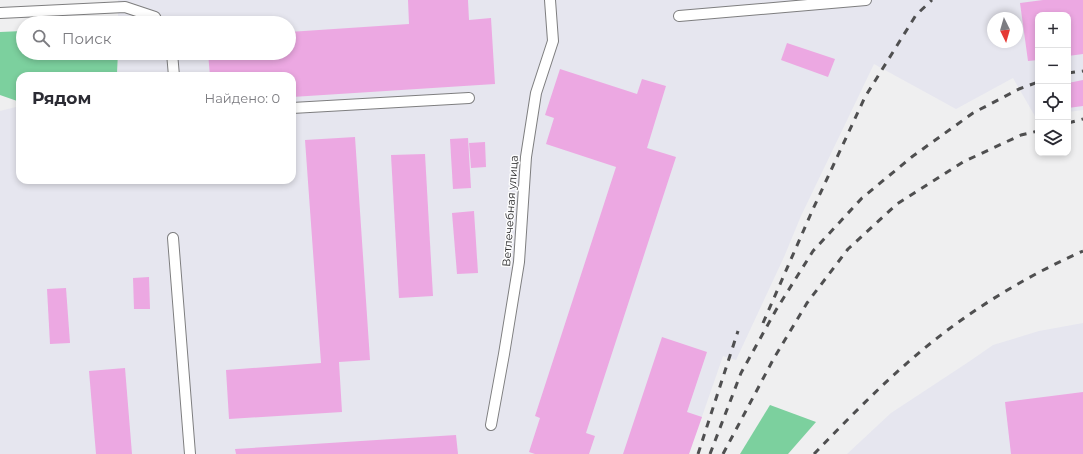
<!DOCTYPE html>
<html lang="ru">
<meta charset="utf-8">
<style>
body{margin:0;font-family:Montserrat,sans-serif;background:#f7f7f7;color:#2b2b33}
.controls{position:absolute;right:12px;top:12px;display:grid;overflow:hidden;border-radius:8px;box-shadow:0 2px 6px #0003}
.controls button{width:36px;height:36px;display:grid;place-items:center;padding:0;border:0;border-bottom:1px solid #e1e1e2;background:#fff;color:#2b2b33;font:20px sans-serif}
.compass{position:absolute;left:987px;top:12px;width:36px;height:36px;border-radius:50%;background:#fff;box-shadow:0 2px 6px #0003;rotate:175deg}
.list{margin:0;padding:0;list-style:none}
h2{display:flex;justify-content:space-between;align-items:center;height:52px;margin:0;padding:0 16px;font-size:17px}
h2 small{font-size:13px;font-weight:400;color:#7c7c81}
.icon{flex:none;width:22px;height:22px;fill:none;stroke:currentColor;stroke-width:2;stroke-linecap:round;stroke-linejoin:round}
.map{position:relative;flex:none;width:1083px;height:454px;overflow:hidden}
.search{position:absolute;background:#fff;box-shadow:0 2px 6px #0003;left:16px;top:16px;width:280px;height:44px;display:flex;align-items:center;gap:10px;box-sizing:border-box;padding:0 14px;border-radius:22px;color:#7c7c81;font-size:15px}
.panel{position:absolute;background:#fff;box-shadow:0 2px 6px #0003;left:16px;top:72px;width:280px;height:112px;border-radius:12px}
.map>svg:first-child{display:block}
</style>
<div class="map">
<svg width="1083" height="454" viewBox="0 0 1083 454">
<rect width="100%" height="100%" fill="#efeff0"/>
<g fill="#e6e6ef" fill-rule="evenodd">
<path d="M118 0H1083V110L1068 112V15H1038V118H1036L1013 78 956 109 874 64 801 216 784 257 736 360 723 356 689 454H0V111L20 106V180H292V76H114L117 73 118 53H289V23H118ZM993 18H1017V42H993Z"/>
<polygon points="1083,323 1083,454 847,454 891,413 970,361 993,345 1039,331"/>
</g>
<g fill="#7cd09e">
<polygon points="23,31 23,53 118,53 117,73 114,76 20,76 20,102 0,95 0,32"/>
<polygon points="770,405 816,422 788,454 740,454"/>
</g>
<g fill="#eca8e2">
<polygon points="408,0 468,0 469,20 491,18 495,84 292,97 292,76 210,76 208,53 289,53 289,32 409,24"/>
<polygon points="1043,0 1083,0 1083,54 1068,56 1068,15 1038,15 1038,60 1028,61 1020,3"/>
<polygon points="787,43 835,59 828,77 781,60"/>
<polygon points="560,69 637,94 642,79 666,86 647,148 676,157 586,433 595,436 589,454 535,454 529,452 540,418 535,416 616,167 546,144 554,118 545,115"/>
<polygon points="1083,80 1083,106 1068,108 1068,83"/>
<polygon points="355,137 370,360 339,362 342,412 229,419 226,370 321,363 305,140"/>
<polygon points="468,138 471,188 453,189 450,139"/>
<polygon points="485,142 486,167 471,168 469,143"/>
<polygon points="425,154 433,296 399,298 391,155"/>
<polygon points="474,211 478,273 457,274 452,213"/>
<polygon points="149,277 150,309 134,309 133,278"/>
<polygon points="66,288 70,343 50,344 47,289"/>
<polygon points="662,337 707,352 687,412 702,417 689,454 623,454"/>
<polygon points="125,368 132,454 96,454 89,371"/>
<polygon points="1083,392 1083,454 1011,454 1005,402"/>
<polygon points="456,435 458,454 236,454 235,449"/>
</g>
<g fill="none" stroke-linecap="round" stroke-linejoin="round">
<defs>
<g id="service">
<polyline points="0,13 125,7 155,17 158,23"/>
<polyline points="679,16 866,0"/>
<polyline points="172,53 174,76"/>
<polyline points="292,108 469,98"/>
<polyline points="173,238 190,454"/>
<polyline points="491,425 504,354 519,262 526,157 536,93 553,41 550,0"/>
</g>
</defs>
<use href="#service" stroke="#7e7e7f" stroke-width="12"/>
<use href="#service" stroke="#fff" stroke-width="10"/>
<g stroke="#4f4f50" stroke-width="3" stroke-dasharray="7 7" stroke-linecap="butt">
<polyline points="1068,73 1083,71"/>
<polyline points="1068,123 1083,119"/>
<polyline points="763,323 813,209 865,97 916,15 932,0"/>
<polyline points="698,454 738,331"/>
<polyline points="710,454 741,373 776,310 813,251 862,198 913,156 973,113 1019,89 1038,82"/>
<polyline points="723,454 774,358 807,303 848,249 897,204 963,162 1021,135 1038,131"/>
<path d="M814 454C846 421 879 387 914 357 964 314 1022 278 1083 251"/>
</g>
</g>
<g text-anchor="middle" stroke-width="3" stroke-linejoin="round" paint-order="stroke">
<g font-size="11" fill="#1e1e1f" stroke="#fcfcfd">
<text transform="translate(510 211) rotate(-86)" y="4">Ветлечебная улица</text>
</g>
</g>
</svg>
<div class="controls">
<button>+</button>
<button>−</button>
<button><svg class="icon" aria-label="locate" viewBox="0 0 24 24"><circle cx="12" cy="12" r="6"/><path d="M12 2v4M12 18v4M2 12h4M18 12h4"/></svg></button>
<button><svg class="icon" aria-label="layers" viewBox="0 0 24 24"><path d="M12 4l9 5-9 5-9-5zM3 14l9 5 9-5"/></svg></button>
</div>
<svg class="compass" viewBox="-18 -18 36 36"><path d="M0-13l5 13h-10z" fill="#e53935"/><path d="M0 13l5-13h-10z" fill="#7c7c81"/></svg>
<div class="search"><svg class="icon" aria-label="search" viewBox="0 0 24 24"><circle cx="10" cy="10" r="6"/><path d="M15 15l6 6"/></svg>Поиск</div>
<section class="panel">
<h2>Рядом<small>Найдено: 0</small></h2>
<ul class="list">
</ul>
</section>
</div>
